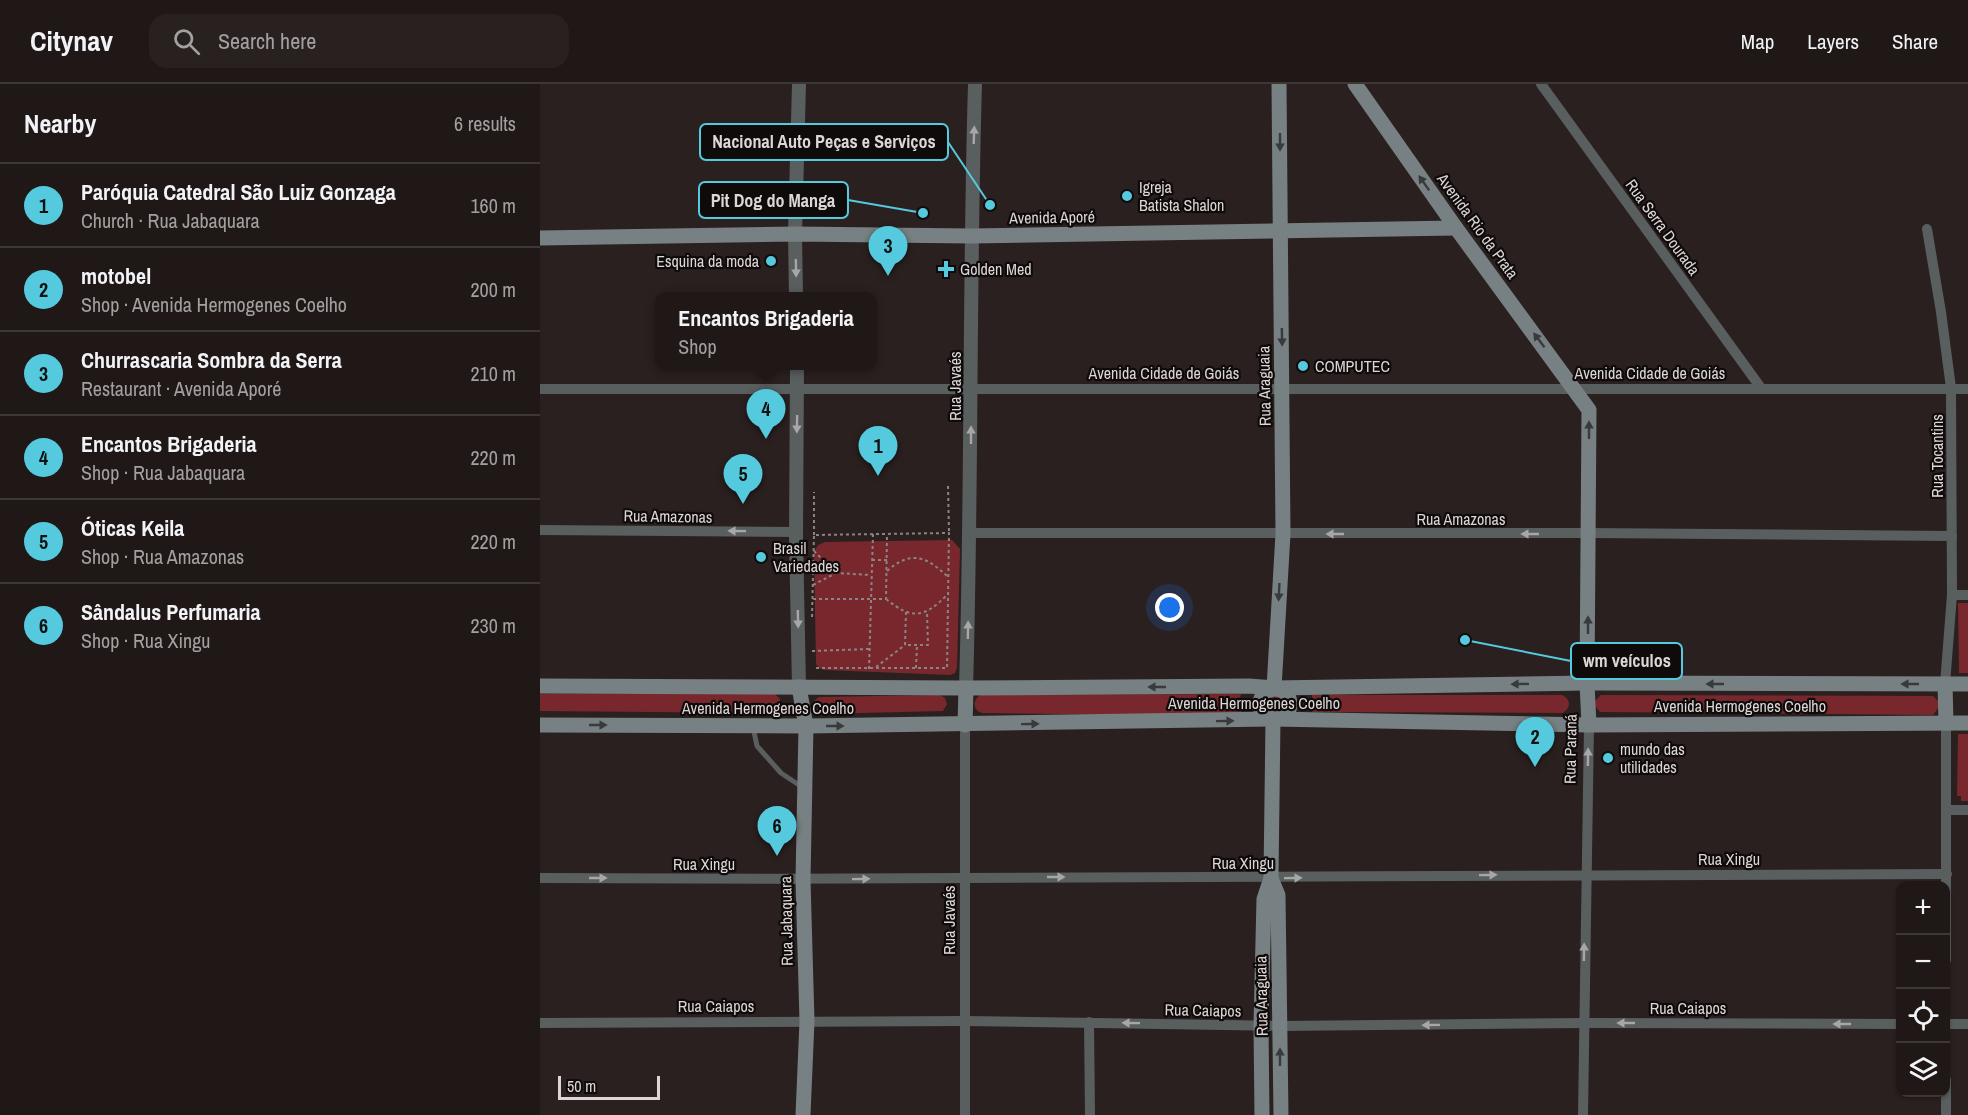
<!DOCTYPE html>
<meta charset="utf-8">
<style>
body{margin:0;font-family:"Archivo Narrow",sans-serif;background:#282120;color:#f1f3f6}
.controls{position:absolute;right:18px;bottom:18px;display:grid;overflow:hidden;border-radius:12px;box-shadow:0 2px 4px #0004}
.controls button{width:54px;height:54px;display:grid;place-items:center;padding:0;border:0;border-bottom:2px solid #3d3736;background:#201817;color:#f1f3f6;font:30px sans-serif}
.scale{position:absolute;left:18px;bottom:15px;width:102px;box-sizing:border-box;padding-left:6px;border:3px solid #ddd6d6;border-top:0;font-size:16px;line-height:21px;white-space:nowrap;color:#ddd6d6;-webkit-text-stroke:4px #0f0b0b;paint-order:stroke}
.you{position:absolute;left:630px;top:524px;width:21px;height:21px;margin:-15px;border:4px solid #fff;border-radius:50%;background:#1a73e8;box-shadow:0 0 0 9px #1a73e833}
.badge{display:grid;place-items:center;width:39px;height:39px;border-radius:50%;background:#55cadf;color:#111;font-size:20px;font-weight:700}
.pin{position:absolute;translate:-50% -50px;filter:drop-shadow(0 2px 3px #0008)}
.pin::after{content:'';position:absolute;top:32px;width:21px;height:18px;background:inherit;clip-path:polygon(0 0,100% 0,50% 100%)}
.popup{position:absolute;left:115px;top:208px;width:222px;height:78px;box-sizing:border-box;display:grid;place-content:center;border-radius:12px;background:#201817;filter:drop-shadow(0 2px 4px #0005);font-size:20px;white-space:nowrap;color:#a2a0a1}
.popup b{font-size:22px;color:#f1f3f6}
.popup::after{content:'';position:absolute;left:50%;top:100%;margin-left:-12px;border:12px solid transparent;border-top-color:#201817}
.list{margin:0;padding:0;list-style:none}
h2{display:flex;justify-content:space-between;align-items:center;height:78px;margin:0;padding:0 24px;font-size:26px}
h2 small{font-size:20px;font-weight:400;color:#a2a0a1}
.list li{display:grid;grid-template-columns:39px 1fr auto;gap:18px;align-items:center;box-sizing:border-box;height:84px;padding:0 24px;border-top:2px solid #3d3736}
.list b{display:block;font-size:22px;white-space:nowrap}
.list p{margin:0;font-size:20px;white-space:nowrap;color:#a2a0a1}
.list em{font-size:20px;font-style:normal;color:#a2a0a1}
.icon{flex:none;width:33px;height:33px;fill:none;stroke:currentColor;stroke-width:2;stroke-linecap:round;stroke-linejoin:round}
.map{position:relative;flex:none;width:1428px;height:1031px;overflow:hidden}
header{display:flex;align-items:center;gap:36px;box-sizing:border-box;height:84px;padding:0 30px;background:#201817;border-bottom:2px solid #3d3736}
header strong{font-size:28px}
nav{display:flex;gap:33px;margin-inline-start:auto;font-size:21px}
.search{width:420px;height:54px;background:#282120;display:flex;align-items:center;gap:15px;box-sizing:border-box;padding:0 21px;border-radius:18px;color:#a2a0a1;font-size:22px}
main{display:flex}
aside{flex:1;background:#201817}
.map>svg:first-child{display:block}
</style>
<header>
<strong>Citynav</strong>
<div class="search"><svg class="icon" aria-label="search" viewBox="0 0 24 24"><circle cx="10" cy="10" r="6"/><path d="M15 15l6 6"/></svg>Search here</div>
<nav><a>Map</a><a>Layers</a><a>Share</a></nav>
</header>
<main>
<aside>
<h2>Nearby<small>6 results</small></h2>
<ul class="list">
<li><span class="badge">1</span><div><b>Paróquia Catedral São Luiz Gonzaga</b><p>Church · Rua Jabaquara</p></div><em>160 m</em></li>
<li><span class="badge">2</span><div><b>motobel</b><p>Shop · Avenida Hermogenes Coelho</p></div><em>200 m</em></li>
<li><span class="badge">3</span><div><b>Churrascaria Sombra da Serra</b><p>Restaurant · Avenida Aporé</p></div><em>210 m</em></li>
<li><span class="badge">4</span><div><b>Encantos Brigaderia</b><p>Shop · Rua Jabaquara</p></div><em>220 m</em></li>
<li><span class="badge">5</span><div><b>Óticas Keila</b><p>Shop · Rua Amazonas</p></div><em>220 m</em></li>
<li><span class="badge">6</span><div><b>Sândalus Perfumaria</b><p>Shop · Rua Xingu</p></div><em>230 m</em></li>
</ul>
</aside>
<div class="map">
<svg width="1428" height="1031" viewBox="0 0 1428 1031">
<rect width="100%" height="100%" fill="#2a201f"/>
<g fill="#78282d">
<polygon points="412,456 420,465 417,583 415,589 410,591 285,586 279,584 276,580 274,468 278,461 285,458"/>
<polygon points="1418,519 1428,519 1428,589 1419,589"/>
<polygon points="745,607 751,617 747,630 723,630 719,620 724,609"/>
<polygon points="0,610 235,610 240,615 241,621 235,629 0,627"/>
<path d="M701 610 699 617 702 632 442 629C433 626 432 617 440 611Z"/>
<path d="M400 611 405 614 407 620 403 627 280 630C271 626 271 617 279 613Z"/>
<path d="M772 611H1022C1031 615 1031 624 1023 629L772 628Z"/>
<polygon points="1061,611 1393,612 1398,617 1399,623 1393,631 1060,628 1055,622 1055,617"/>
<polygon points="1418,650 1428,650 1428,717 1421,717 1421,712 1417,712"/>
</g>
<g fill="none" stroke-linecap="round" stroke-linejoin="round">
<g stroke="#8c8484" stroke-width="2" stroke-dasharray="3 3" stroke-linecap="butt">
<polyline points="408,402 409,449"/>
<polyline points="274,451 274,408"/>
<polyline points="274,467 296,489 331,491"/>
<polyline points="332,476 347,476"/>
<path d="M347 487C371 466 386 472 408 493"/>
<polyline points="273,501 296,489"/>
<polyline points="273,515 346,515 347,450"/>
<path d="M346 515C372 536 384 534 407 511"/>
<polyline points="366,528 365,561 388,561 387,528"/>
<polyline points="272,533 274,451 409,449 407,584 273,584"/>
<polyline points="272,567 329,565"/>
<polyline points="336,583 365,561"/>
<polyline points="376,584 377,561"/>
<polyline points="329,585 333,450"/>
</g>
<polyline stroke="#595e5f" stroke-width="5" points="213,643 217,662 241,689 262,703"/>
<g stroke="#595e5f" stroke-width="10">
<polyline points="1001,0 1221,304"/>
<polyline points="1387,145 1401,228 1411,304 1412,511 1405,600"/>
<polyline points="0,305 1428,305"/>
<polyline points="0,446 256,448"/>
<polyline points="430,449 1048,449 1412,452"/>
<polyline points="1412,511 1428,511"/>
<polyline points="1407,726 1428,726"/>
<path d="M0 794C469 797 938 790 1407 790"/>
<polyline points="1406,876 1406,639"/>
<polyline points="549,938 550,1031"/>
<polyline points="0,939 425,937 740,942 1044,939 1360,940"/>
<polyline points="1406,940 1428,940"/>
<polyline points="1406,996 1406,1031"/>
<polyline points="425,1031 425,641"/>
<polyline points="1043,1031 1049,641"/>
</g>
<g stroke="#595e5f" stroke-width="14">
<polyline points="256,212 255,150 259,0"/>
<polyline points="257,282 256,453 259,603"/>
<path d="M426 604C432 403 429 201 435 0"/>
</g>
<g stroke="#778082" stroke-width="15">
<polyline points="815,0 916,144 1049,326 1047,599 1049,641"/>
<polyline points="0,154 255,150 431,152 916,144"/>
<polyline points="1405,600 1406,639"/>
<polyline points="0,602 426,604 709,602 734,604 1047,599 1428,600"/>
<polyline points="259,603 266,642 263,796 267,937 263,1031"/>
<polyline points="734,604 743,450 739,0"/>
<circle cx="735" cy="620" r="15"/>
<polyline points="0,641 266,642 733,635 1049,641 1428,639"/>
<polyline points="425,641 426,604"/>
<polyline points="731,794 738,811 741,1031"/>
<polyline points="722,1031 721,942 724,815 731,794 733,635"/>
</g>
</g>
<defs><path id="oneway-solid" d="M-6-.8H1V-3.2L6.5 0L1 3.2V.8H-6Z" transform="scale(1.5)"/></defs>
<g fill="#a8a6a6">
<use href="#oneway-solid" transform="translate(434 51) rotate(-88)"/>
<use href="#oneway-solid" transform="translate(256 184) rotate(89)"/>
<use href="#oneway-solid" transform="translate(257 340) rotate(91)"/>
<use href="#oneway-solid" transform="translate(431 351) rotate(-90)"/>
<use href="#oneway-solid" transform="translate(197 447) rotate(-179)"/>
<use href="#oneway-solid" transform="translate(795 450) rotate(180)"/>
<use href="#oneway-solid" transform="translate(990 450) rotate(180)"/>
<use href="#oneway-solid" transform="translate(258 535) rotate(89)"/>
<use href="#oneway-solid" transform="translate(428 546) rotate(-89)"/>
<use href="#oneway-solid" transform="translate(1048 673) rotate(-89)"/>
<use href="#oneway-solid" transform="translate(948 791) rotate(-1)"/>
<use href="#oneway-solid" transform="translate(516 793)"/>
<use href="#oneway-solid" transform="translate(58 794)"/>
<use href="#oneway-solid" transform="translate(753 794) rotate(-1)"/>
<use href="#oneway-solid" transform="translate(321 795) rotate(-1)"/>
<use href="#oneway-solid" transform="translate(1044 868) rotate(-89)"/>
<use href="#oneway-solid" transform="translate(591 939) rotate(-179)"/>
<use href="#oneway-solid" transform="translate(1086 939) rotate(-180)"/>
<use href="#oneway-solid" transform="translate(1302 940) rotate(-180)"/>
<use href="#oneway-solid" transform="translate(891 941) rotate(179)"/>
</g>
<g fill="#393a3b">
<use href="#oneway-solid" transform="translate(740 58) rotate(90)"/>
<use href="#oneway-solid" transform="translate(884 99) rotate(-125)"/>
<use href="#oneway-solid" transform="translate(742 253) rotate(89)"/>
<use href="#oneway-solid" transform="translate(999 256) rotate(-127)"/>
<use href="#oneway-solid" transform="translate(1049 346) rotate(-90)"/>
<use href="#oneway-solid" transform="translate(739 508) rotate(93)"/>
<use href="#oneway-solid" transform="translate(1048 541) rotate(-90)"/>
<use href="#oneway-solid" transform="translate(980 600) rotate(179)"/>
<use href="#oneway-solid" transform="translate(1175 600) rotate(-180)"/>
<use href="#oneway-solid" transform="translate(1370 600) rotate(-180)"/>
<use href="#oneway-solid" transform="translate(617 603) rotate(180)"/>
<use href="#oneway-solid" transform="translate(685 637) rotate(-1)"/>
<use href="#oneway-solid" transform="translate(490 640) rotate(-1)"/>
<use href="#oneway-solid" transform="translate(58 641)"/>
<use href="#oneway-solid" transform="translate(295 642)"/>
<use href="#oneway-solid" transform="translate(740 973) rotate(-90)"/>
</g>
<g fill="#55cadf" stroke="#0f0b0b" stroke-width="2">
<circle cx="587" cy="112" r="6"/>
<circle cx="231" cy="177" r="6"/>
<path d="M403 176h6v6h6v6h-6v6h-6v-6h-6v-6h6z"/>
<circle cx="763" cy="282" r="6"/>
<circle cx="221" cy="473" r="6"/>
<circle cx="1068" cy="674" r="6"/>
</g>
<g text-anchor="middle" stroke-width="4.5" stroke-linejoin="round" paint-order="stroke">
<g font-size="16" fill="#ddd6d6" stroke="#0f0b0b" text-anchor="start">
<text x="599" y="109">Igreja<tspan x="599" dy="18">Batista Shalon</tspan></text>
<text x="219" y="183" text-anchor="end">Esquina da moda</text>
<text x="420" y="191">Golden Med</text>
<text x="775" y="288">COMPUTEC</text>
<text x="233" y="470">Brasil<tspan x="233" dy="18">Variedades</tspan></text>
<text x="1080" y="671">mundo das<tspan x="1080" dy="18">utilidades</tspan></text>
</g>
<g font-size="16" fill="#ddd6d6" stroke="#0f0b0b">
<text transform="translate(512 133) rotate(-1)" y="6">Avenida Aporé</text>
<text transform="translate(938 142) rotate(54)" y="6">Avenida Rio da Prata</text>
<text transform="translate(1123 143) rotate(54)" y="6">Rua Serra Dourada</text>
<text x="624" y="295">Avenida Cidade de Goiás</text>
<text x="1110" y="295">Avenida Cidade de Goiás</text>
<text transform="translate(415 302) rotate(-90)" y="6">Rua Javaés</text>
<text transform="translate(724 302) rotate(-91)" y="6">Rua Araguaia</text>
<text transform="translate(1397 372) rotate(-90)" y="6">Rua Tocantins</text>
<text transform="translate(128 432) rotate(1)" y="6">Rua Amazonas</text>
<text x="921" y="441">Rua Amazonas</text>
<text x="714" y="625">Avenida Hermogenes Coelho</text>
<text x="1200" y="628">Avenida Hermogenes Coelho</text>
<text x="228" y="630">Avenida Hermogenes Coelho</text>
<text transform="translate(1030 665) rotate(-89)" y="6">Rua Paraná</text>
<text x="1189" y="781">Rua Xingu</text>
<text x="703" y="785">Rua Xingu</text>
<text x="164" y="786">Rua Xingu</text>
<text transform="translate(409 836) rotate(-90)" y="6">Rua Javaés</text>
<text transform="translate(246 837) rotate(-91)" y="6">Rua Jabaquara</text>
<text transform="translate(721 912) rotate(-91)" y="6">Rua Araguaia</text>
<text x="176" y="928">Rua Caiapos</text>
<text x="1148" y="930">Rua Caiapos</text>
<text transform="translate(663 926) rotate(1)" y="6">Rua Caiapos</text>
</g>
</g>
<path fill="none" stroke="#55cadf" stroke-width="2" d="M450 121L408 58M383 129L308 116M925 556L1031 577"/>
<g fill="#55cadf" stroke="#0f0b0b" stroke-width="2">
<circle cx="450" cy="121" r="6"/>
<circle cx="383" cy="129" r="6"/>
<circle cx="925" cy="556" r="6"/>
</g>
<g fill="#0f0b0b" stroke="#55cadf" stroke-width="2">
<rect x="160" y="40" width="248" height="36" rx="6"/>
<rect x="159" y="98" width="149" height="36" rx="6"/>
<rect x="1031" y="559" width="111" height="36" rx="6"/>
</g>
<g font-size="18" text-anchor="middle" font-weight="bold" fill="#ddd6d6">
<text x="284" y="64">Nacional Auto Peças e Serviços</text>
<text x="233" y="123">Pit Dog do Manga</text>
<text x="1087" y="583">wm veículos</text>
</g>
</svg>
<div class="controls">
<button>+</button>
<button>−</button>
<button><svg class="icon" aria-label="locate" viewBox="0 0 24 24"><circle cx="12" cy="12" r="6"/><path d="M12 2v4M12 18v4M2 12h4M18 12h4"/></svg></button>
<button><svg class="icon" aria-label="layers" viewBox="0 0 24 24"><path d="M12 4l9 5-9 5-9-5zM3 14l9 5 9-5"/></svg></button>
</div>
<div class="scale">50 m</div>
<div class="you"></div>
<div class="pin badge" style="left:338px;top:392px">1</div>
<div class="pin badge" style="left:995px;top:683px">2</div>
<div class="pin badge" style="left:348px;top:192px">3</div>
<div class="pin badge" style="left:226px;top:355px">4</div>
<div class="popup"><b>Encantos Brigaderia</b>Shop</div>
<div class="pin badge" style="left:203px;top:420px">5</div>
<div class="pin badge" style="left:237px;top:772px">6</div>
</div>
</main>
